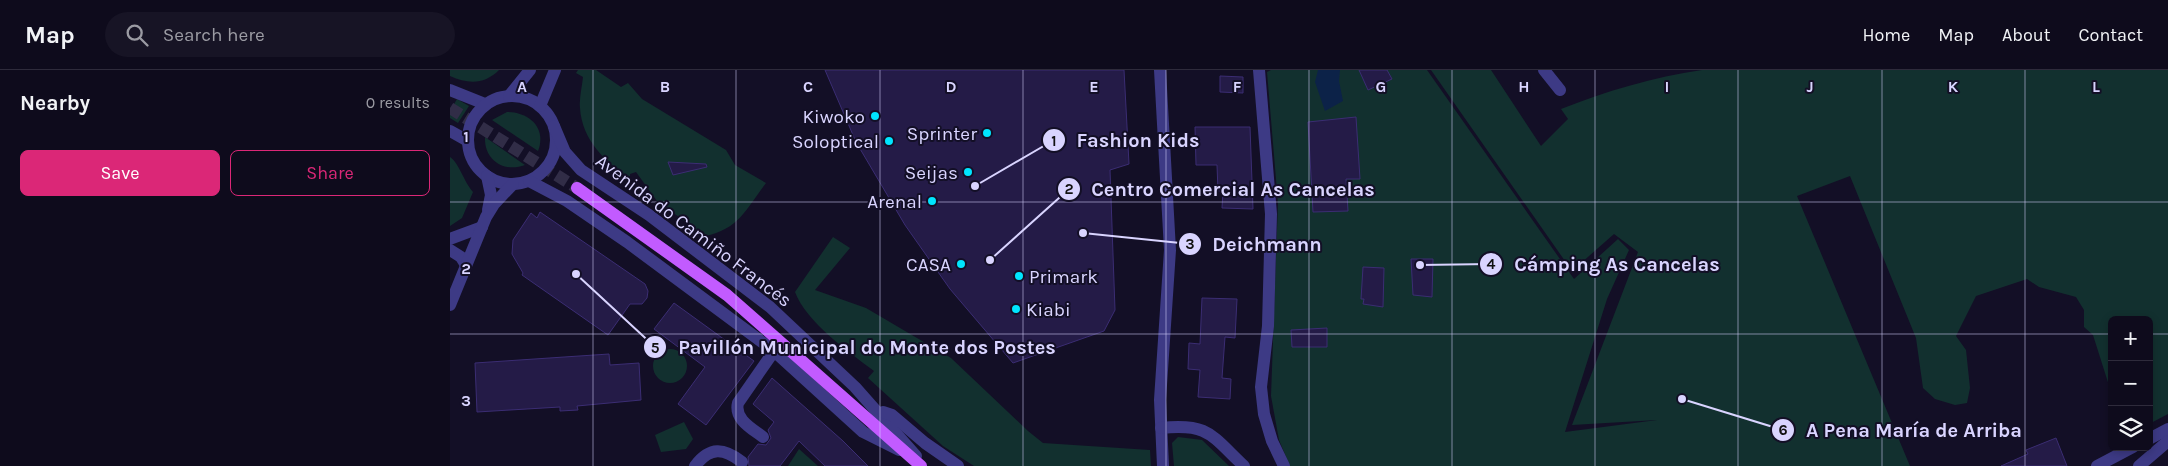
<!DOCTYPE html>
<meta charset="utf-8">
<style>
body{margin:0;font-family:Karla,sans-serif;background:#171425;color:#f1f3f6}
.controls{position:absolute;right:15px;bottom:15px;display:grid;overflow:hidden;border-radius:8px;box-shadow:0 2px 8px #0003}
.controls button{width:45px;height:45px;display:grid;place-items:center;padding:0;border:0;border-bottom:1px solid #2e2b3b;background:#0e0b1c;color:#f1f3f6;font:25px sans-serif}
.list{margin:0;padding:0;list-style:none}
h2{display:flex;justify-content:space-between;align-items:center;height:65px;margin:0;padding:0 20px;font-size:21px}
h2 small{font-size:16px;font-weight:400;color:#9b9ba3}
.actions{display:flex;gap:10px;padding:15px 20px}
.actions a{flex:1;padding:11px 0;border:1px solid #db2777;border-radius:8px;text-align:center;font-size:18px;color:#db2777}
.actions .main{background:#db2777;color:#fff}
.icon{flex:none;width:28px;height:28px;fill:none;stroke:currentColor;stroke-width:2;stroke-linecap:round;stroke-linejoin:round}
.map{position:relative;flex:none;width:1718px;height:396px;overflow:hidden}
header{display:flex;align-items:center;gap:30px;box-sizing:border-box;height:70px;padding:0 25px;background:#0e0b1c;border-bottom:1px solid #2e2b3b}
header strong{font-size:24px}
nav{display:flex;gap:28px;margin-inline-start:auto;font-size:18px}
.search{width:350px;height:45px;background:#171425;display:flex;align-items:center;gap:12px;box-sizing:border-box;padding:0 18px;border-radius:28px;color:#9b9ba3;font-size:19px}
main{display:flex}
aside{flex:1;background:#0e0b1c}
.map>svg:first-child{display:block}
</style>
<header>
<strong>Map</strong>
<div class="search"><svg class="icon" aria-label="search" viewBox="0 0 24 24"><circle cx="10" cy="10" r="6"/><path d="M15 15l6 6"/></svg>Search here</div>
<nav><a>Home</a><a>Map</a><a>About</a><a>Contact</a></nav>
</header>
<main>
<aside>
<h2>Nearby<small>0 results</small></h2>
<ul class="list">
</ul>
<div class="actions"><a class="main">Save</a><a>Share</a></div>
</aside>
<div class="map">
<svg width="1718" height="396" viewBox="0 0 1718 396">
<rect width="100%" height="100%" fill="#130f26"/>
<g fill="#12302f">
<path d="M0 0H49C34 15 18 14 0 6Z"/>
<path d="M128 0H146L171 17 178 13 192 29 276 80 285 95 316 113C296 139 289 159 255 166L207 131 186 102 180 104V108C155 92 132 70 130 38 129 29 132 17 133 7L126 3Z"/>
<path d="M821 0H977L1124 209 1168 169 1179 180 1157 229 1115 362 1207 350 1122 355 1188 182 1164 164 1122 201 981 0H1041L1091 76 1118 49 1111 39C1157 21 1203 7 1252 0H1718V344L1699 354V250H1662V325L1643 265 1634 257V240L1626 227 1589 217 1577 209 1526 226 1506 266 1516 280 1520 318 1517 333 1505 335 1485 329 1473 318 1466 268 1400 106 1347 126 1460 396H840L829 370 821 326 828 133 817 2Z"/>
<polygon points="7,29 19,36 8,53 0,48 0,41"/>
<path d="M57 42C79 42 97 58 88 81L42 50Z"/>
<path d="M35 67 72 93 75 95C54 103 34 90 35 67Z"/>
<path d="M0 87C9 93 14 112 23 122L12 148 0 156Z"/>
<path d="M383 167 400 178 365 220 416 238 501 288 578 361 593 373 700 380 701 396H524L493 376 418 308 424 301C399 282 356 252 345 222Z"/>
<circle cx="220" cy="296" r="17"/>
<polygon points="234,352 243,369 236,379 211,382 205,365"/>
<polygon points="728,367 752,370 779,396 724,396 722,373"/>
<polygon points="349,379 368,396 338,396"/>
</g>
<polygon fill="#0c2248" points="868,0 890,0 889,11 893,31 875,41 865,12"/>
<g fill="#241b47" stroke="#3b2d73">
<polygon points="375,0 674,0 679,94 660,100 665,240 654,261 563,293 500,219 455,155 406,72"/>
<polygon points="909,0 937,0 942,9 918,20"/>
<polygon points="770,6 793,7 793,23 770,22"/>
<polygon points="906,47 910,109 896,109 898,141 863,142 858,52"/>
<polygon points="745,57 800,57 803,139 772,138 773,121 768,121 767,95 746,95"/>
<polygon points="218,92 256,94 257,97 223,105"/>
<polygon points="90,142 195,214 198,221 197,228 192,234 180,234 158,265 72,205 73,203 62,184 63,170 81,143 87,148"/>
<polygon points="961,189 983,189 982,227 963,225"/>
<polygon points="913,197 934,198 933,237 913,234 914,229 911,229"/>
<polygon points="752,228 787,229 785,268 775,267 772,308 781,309 780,329 748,327 750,300 738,299 739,273 750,274"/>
<polygon points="224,233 304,291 256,355 228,334 255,297 204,259"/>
<polygon points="877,258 877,277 842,277 841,260"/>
<polygon points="159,284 160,295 189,293 191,330 127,336 128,340 110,341 110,337 27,342 25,293"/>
<polygon points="322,308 393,371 418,396 375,396 349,371 330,396 299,396 298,387 308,374 316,375 321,368 318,360 324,352 303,334"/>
<polygon points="1606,368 1617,396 1551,396 1578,384 1576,380"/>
</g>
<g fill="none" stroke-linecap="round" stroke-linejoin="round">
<polyline stroke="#312d47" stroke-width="12" stroke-dasharray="12 6" stroke-linecap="butt" points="0,38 127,118"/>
<g stroke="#3d3a85" stroke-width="12">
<polyline points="710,0 720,180 710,330 713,396"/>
<polyline points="809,0 821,144 818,256 811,317 814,344 822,371 834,396"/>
<polyline points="1094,0 1110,20"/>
<polyline points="0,20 35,34"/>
<circle cx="62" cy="70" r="44"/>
<polyline points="59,26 80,0"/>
<polyline points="90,36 105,0"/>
<polyline points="104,56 115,82 131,100 199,145 320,237 405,317 466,386"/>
<polyline points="0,61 18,71"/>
<polyline points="37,106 41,125 38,140"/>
<polyline points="79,111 117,131 177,172 324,281 413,362 449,380"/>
<polyline points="0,169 32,157"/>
<polyline points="0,180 11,187 16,195"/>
<polyline points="0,235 36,147 44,134 63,114"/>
<polyline points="433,342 442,345 475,373 508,396"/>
<path d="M711 358C759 353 761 365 794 396"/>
<path d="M313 367C301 358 284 349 288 333L324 281"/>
<polyline points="1699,369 1718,359"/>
<path d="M245 396C260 376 274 378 292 392"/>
<polyline points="1647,396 1683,377"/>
<polyline points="1689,396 1718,371"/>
</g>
<polyline stroke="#c25bff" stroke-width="12" points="127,118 277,225 471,396"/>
</g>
<path fill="none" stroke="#d9d4ff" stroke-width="1" stroke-opacity="0.55" d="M143 0V396M286 0V396M430 0V396M573 0V396M716 0V396M859 0V396M1002 0V396M1145 0V396M1288 0V396M1432 0V396M1575 0V396M0 132H1718M0 264H1662M1699 264H1718"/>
<g fill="#00e5ff" stroke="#130f26" stroke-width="2">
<circle cx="425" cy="46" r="5"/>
<circle cx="537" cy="63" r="5"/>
<circle cx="439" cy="71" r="5"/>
<circle cx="518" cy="102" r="5"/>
<circle cx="482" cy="131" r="5"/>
<circle cx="511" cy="194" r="5"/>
<circle cx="569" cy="206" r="5"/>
<circle cx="566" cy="239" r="5"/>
</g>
<g text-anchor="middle" stroke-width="4" stroke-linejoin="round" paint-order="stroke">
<g font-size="19" fill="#d9d4ff" stroke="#130f26" text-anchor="end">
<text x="415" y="53">Kiwoko</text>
<text x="527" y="70">Sprinter</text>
<text x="429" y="78">Soloptical</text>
<text x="508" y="109">Seijas</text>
<text x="472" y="138">Arenal</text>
<text x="501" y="201">CASA</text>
<text x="579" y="213" text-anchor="start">Primark</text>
<text x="576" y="246" text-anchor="start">Kiabi</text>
</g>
<g font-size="19" fill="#d9d4ff" stroke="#130f26">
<text transform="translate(244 160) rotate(37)" y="7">Avenida do Camiño Francés</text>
</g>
</g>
<g font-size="16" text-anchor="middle" font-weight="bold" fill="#d9d4ff" stroke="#130f26" stroke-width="4" stroke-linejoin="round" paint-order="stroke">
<text x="72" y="22">A</text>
<text x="215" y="22">B</text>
<text x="358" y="22">C</text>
<text x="501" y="22">D</text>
<text x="644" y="22">E</text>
<text x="787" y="22">F</text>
<text x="931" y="22">G</text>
<text x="1074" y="22">H</text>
<text x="1217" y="22">I</text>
<text x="1360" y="22">J</text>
<text x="1503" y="22">K</text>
<text x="1646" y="22">L</text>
<text x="16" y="72">1</text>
<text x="16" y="204">2</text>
<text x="16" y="336">3</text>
</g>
<path fill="none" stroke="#d9d4ff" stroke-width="2" d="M525 116L604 70M540 190L619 119M633 163L740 174M970 195L1041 194M126 204L205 277M1232 329L1333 360"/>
<g fill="#d9d4ff" stroke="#130f26" stroke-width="2">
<circle cx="525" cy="116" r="5"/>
<circle cx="540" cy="190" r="5"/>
<circle cx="633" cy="163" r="5"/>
<circle cx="970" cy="195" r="5"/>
<circle cx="126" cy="204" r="5"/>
<circle cx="1232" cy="329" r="5"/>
<circle cx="604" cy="70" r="12"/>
<circle cx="619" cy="119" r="12"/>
<circle cx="740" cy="174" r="12"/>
<circle cx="1041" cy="194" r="12"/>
<circle cx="205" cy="277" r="12"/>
<circle cx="1333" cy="360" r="12"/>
</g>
<g font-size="15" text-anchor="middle" font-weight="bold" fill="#111">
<text x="604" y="76">1</text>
<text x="619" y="124">2</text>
<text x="740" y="179">3</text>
<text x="1041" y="199">4</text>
<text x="205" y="283">5</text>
<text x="1333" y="365">6</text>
</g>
<g font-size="20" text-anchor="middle" font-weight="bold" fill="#d9d4ff" stroke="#130f26" stroke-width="4" stroke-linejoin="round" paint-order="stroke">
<text x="688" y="77">Fashion Kids</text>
<text x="783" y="126">Centro Comercial As Cancelas</text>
<text x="817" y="181">Deichmann</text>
<text x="1167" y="201">Cámping As Cancelas</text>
<text x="417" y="284">Pavillón Municipal do Monte dos Postes</text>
<text x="1464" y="367">A Pena María de Arriba</text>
</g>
</svg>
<div class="controls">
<button>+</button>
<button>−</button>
<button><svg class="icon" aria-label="layers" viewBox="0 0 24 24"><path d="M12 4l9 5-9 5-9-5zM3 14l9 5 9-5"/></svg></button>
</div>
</div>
</main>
